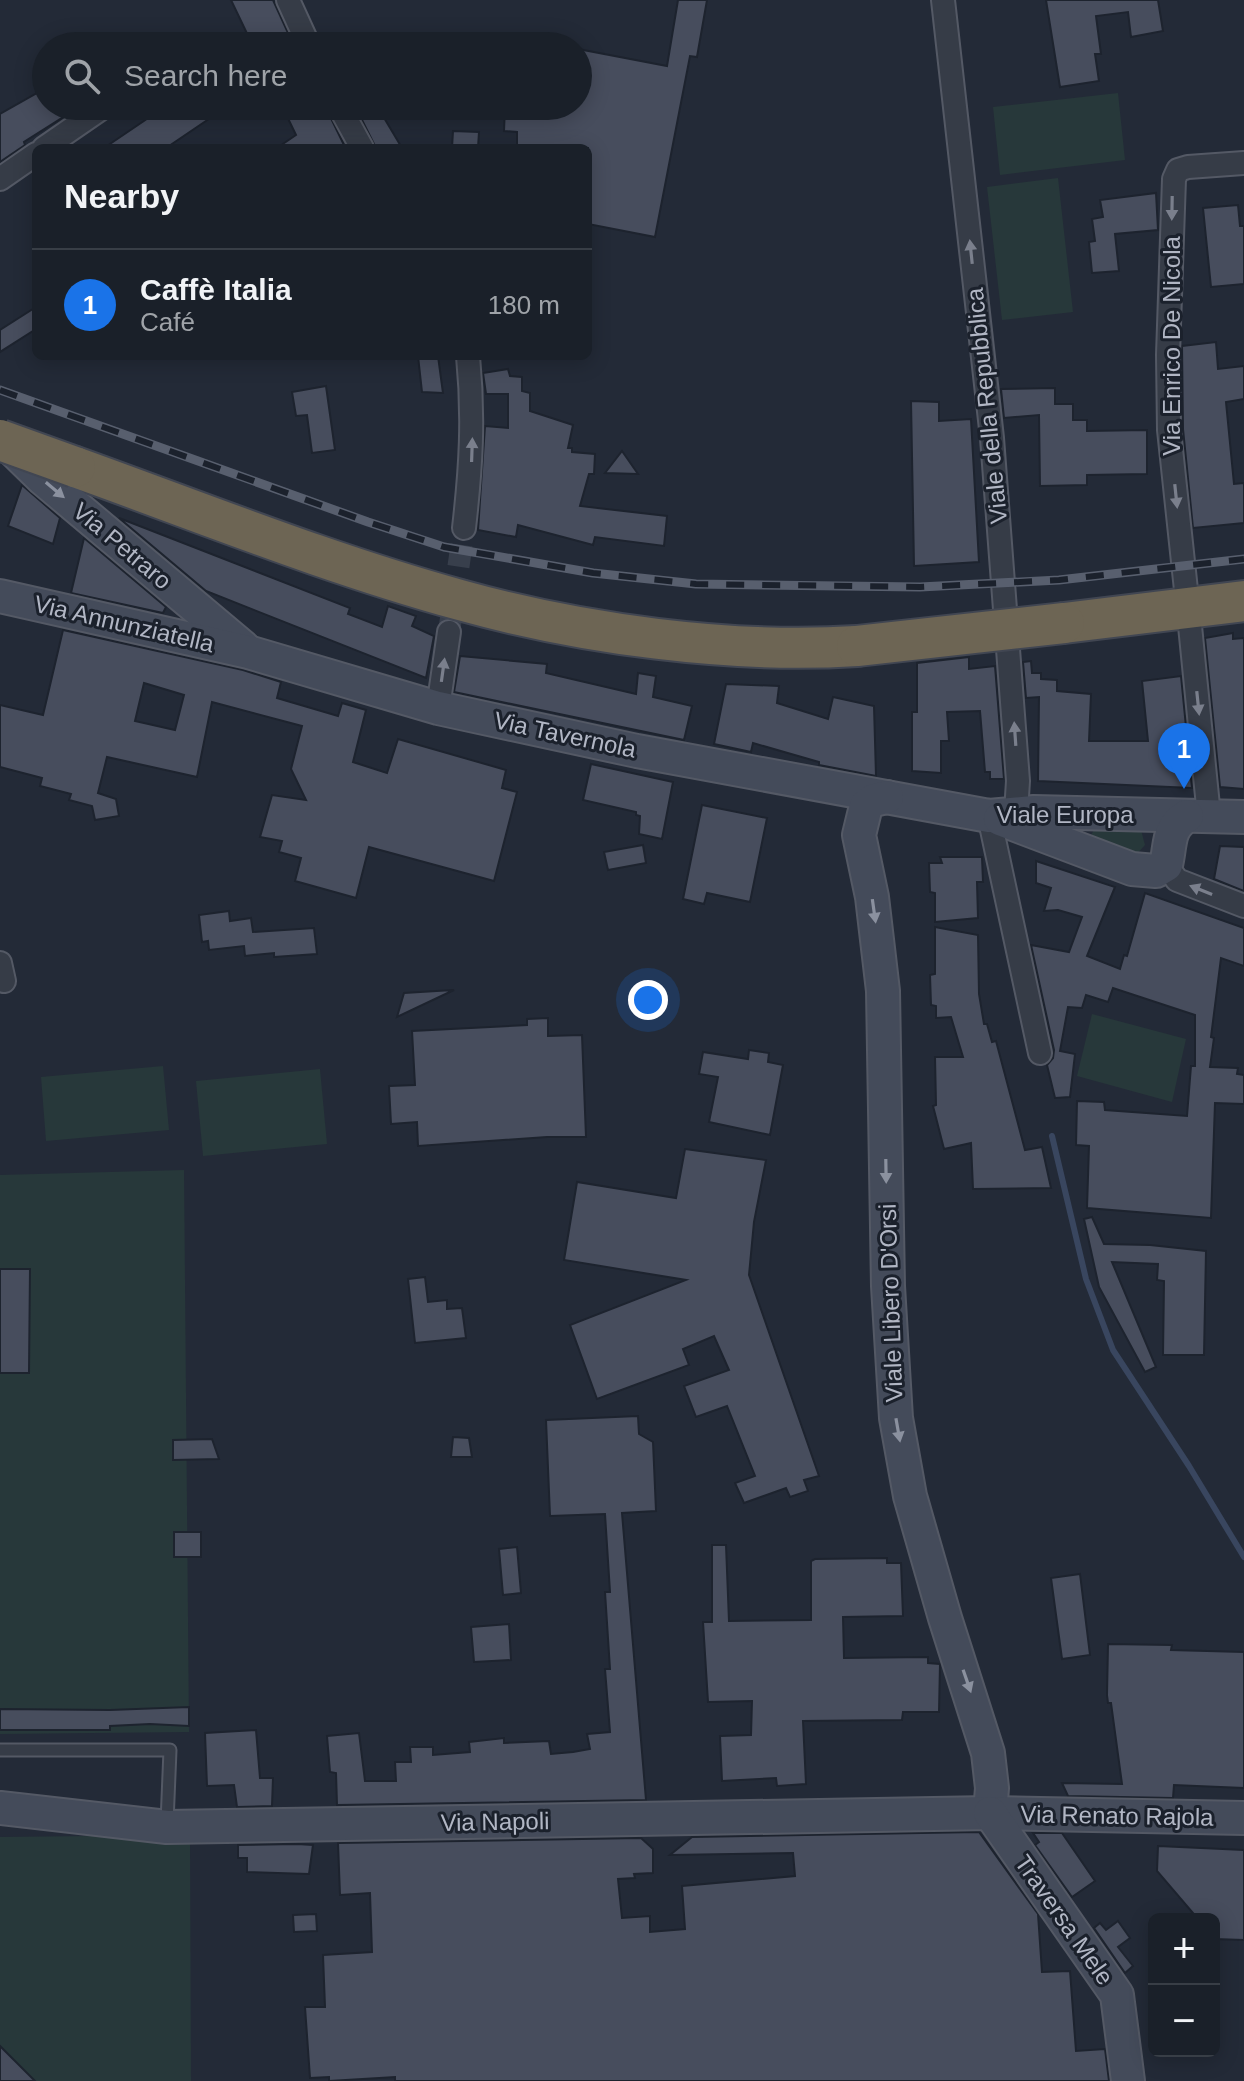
<!DOCTYPE html>
<meta charset="utf-8">
<style>
body{margin:0;font-family:Arial,sans-serif;background:#272d35;color:#f1f3f6}
.controls{position:absolute;right:24px;bottom:24px;display:grid;overflow:hidden;border-radius:12px;box-shadow:0 4px 20px #0003}
.controls button{width:72px;height:72px;display:grid;place-items:center;padding:0;border:0;border-bottom:2px solid #383e46;background:#1a2029;color:#f1f3f6;font:40px sans-serif}
.you{position:absolute;left:648px;top:1000px;width:28px;height:28px;margin:-20px;border:6px solid #fff;border-radius:50%;background:#1a73e8;box-shadow:0 0 0 12px #1a73e833}
.badge{display:grid;place-items:center;width:52px;height:52px;border-radius:50%;background:#1a73e8;color:#fff;font-size:26px;font-weight:700}
.pin{position:absolute;translate:-50% -66px;filter:drop-shadow(0 2px 4px #0008)}
.pin::after{content:'';position:absolute;top:42px;width:28px;height:24px;background:inherit;clip-path:polygon(0 0,100% 0,50% 100%)}
.list{margin:0;padding:0;list-style:none}
h2{display:flex;justify-content:space-between;align-items:center;height:104px;margin:0;padding:0 32px;font-size:34px}
h2 small{font-size:26px;font-weight:400;color:#9fa3a8}
.list li{display:grid;grid-template-columns:52px 1fr auto;gap:24px;align-items:center;box-sizing:border-box;height:112px;padding:0 32px;border-top:2px solid #383e46}
.list b{display:block;font-size:30px;white-space:nowrap}
.list p{margin:0;font-size:26px;white-space:nowrap;color:#9fa3a8}
.list em{font-size:26px;font-style:normal;color:#9fa3a8}
.icon{flex:none;width:44px;height:44px;fill:none;stroke:currentColor;stroke-width:2;stroke-linecap:round;stroke-linejoin:round}
.map{position:relative;flex:none;width:1244px;height:2081px;overflow:hidden}
.search{position:absolute;background:#1a2029;box-shadow:0 4px 20px #0003;left:32px;top:32px;width:560px;height:88px;display:flex;align-items:center;gap:20px;box-sizing:border-box;padding:0 28px;border-radius:44px;color:#9fa3a8;font-size:30px}
.panel{position:absolute;background:#1a2029;box-shadow:0 4px 20px #0003;left:32px;top:144px;width:560px;height:216px;border-radius:12px}
.map>svg:first-child{display:block}
</style>
<div class="map">
<svg width="1244" height="2081" viewBox="0 0 1244 2081">
<rect width="100%" height="100%" fill="#232a37"/>
<g fill="#27383a">
<polygon points="1118,93 1125,160 1000,175 993,107"/>
<polygon points="1058,178 1073,312 1002,320 987,187"/>
<polygon points="1095,827 1141,830 1145,845 1134,857 1090,838"/>
<polygon points="1092,1014 1186,1039 1172,1102 1077,1076"/>
<polygon points="163,1066 169,1130 46,1141 41,1077"/>
<polygon points="320,1069 327,1144 203,1156 196,1081"/>
<polygon points="184,1170 189,1732 0,1734 0,1175"/>
<polygon points="190,1835 191,2081 0,2081 0,1837"/>
</g>
<g fill="none" stroke-linecap="round" stroke-linejoin="round">
<polyline stroke="#39465f" stroke-width="6" points="1052,1136 1086,1279 1113,1350 1189,1466 1244,1557"/>
</g>
<g fill="#474d5d" stroke="#1d232e" stroke-width="2" fill-rule="evenodd">
<polygon points="231,0 273,0 294,46 253,46"/>
<polygon points="678,0 707,0 697,57 690,56 655,237 588,224 588,148 517,148 517,132 504,131 505,106 578,106 578,49 667,66"/>
<polygon points="1046,0 1158,0 1163,31 1131,37 1128,12 1096,16 1101,54 1095,54 1099,81 1060,87"/>
<polygon points="46,88 46,106 65,106 68,114 24,142 25,145 0,162 0,114"/>
<polygon points="166,106 228,106 166,148 104,148"/>
<polygon points="282,106 325,106 345,147 277,148 296,135"/>
<polygon points="355,106 377,106 402,148 376,148"/>
<polygon points="453,131 479,132 478,148 452,148"/>
<polygon points="1156,193 1158,230 1115,234 1119,271 1092,273 1089,242 1095,241 1092,219 1103,217 1100,200"/>
<polygon points="1238,205 1240,226 1244,226 1244,284 1211,287 1203,208"/>
<polygon points="36,307 36,329 0,352 0,330"/>
<polygon points="1216,342 1218,369 1244,366 1244,399 1226,402 1234,484 1244,483 1244,523 1193,528 1183,429 1182,346"/>
<polygon points="418,356 438,356 443,393 422,392"/>
<polygon points="508,369 510,376 522,377 522,391 530,393 530,411 573,425 568,448 572,448 572,452 595,454 594,474 589,474 580,506 667,516 664,546 595,537 593,545 518,525 516,537 478,530 485,426 508,428 508,394 486,394 483,373"/>
<polygon points="326,386 335,450 312,453 307,415 296,416 292,392"/>
<polygon points="1055,388 1055,404 1073,404 1073,420 1087,420 1087,431 1147,430 1147,474 1087,475 1087,485 1040,486 1039,415 1004,418 1001,389"/>
<polygon points="911,401 939,402 939,421 971,419 979,562 914,566"/>
<polygon points="622,451 638,474 605,473"/>
<polygon points="22,485 60,518 53,544 8,526"/>
<polygon points="119,518 350,608 348,614 382,627 388,606 416,616 412,626 434,636 426,678 206,591"/>
<polygon points="84,538 166,607 163,613 71,593"/>
<path d="M63 630 243 670 281 682 277 698 338 716 342 703 366 710 353 762 387 773 398 739 506 770 502 788 517 792 494 881 369 847 356 898 295 881 301 858 279 852 282 841 260 837 272 795 306 800 291 769 302 726 212 702 197 777 107 757 98 793 116 799 119 816 95 820 92 806 69 800 71 794 40 786 42 778 0 767V705L43 715ZM144 683 184 695 175 730 135 721Z"/>
<polygon points="1233,633 1233,639 1244,638 1244,789 1220,787 1205,638"/>
<polygon points="460,656 547,664 546,673 636,694 638,673 656,676 653,697 692,706 684,740 454,692"/>
<polygon points="969,657 969,669 995,666 1004,779 990,779 990,772 985,772 980,711 947,712 949,741 941,741 941,773 912,771 912,712 917,712 917,663"/>
<polygon points="1031,661 1032,673 1041,673 1041,679 1057,680 1057,691 1091,694 1089,741 1148,741 1142,681 1181,676 1192,788 1038,781 1039,697 1026,698 1023,662"/>
<polygon points="726,684 779,686 777,703 828,719 833,697 874,706 876,776 819,765 819,762 753,743 751,752 714,744"/>
<polygon points="591,764 673,782 662,839 639,834 640,816 636,815 636,812 583,800"/>
<polygon points="702,805 767,818 750,902 707,893 704,904 683,899"/>
<polygon points="643,845 646,863 608,870 604,852"/>
<polygon points="1220,846 1244,847 1244,891 1214,879"/>
<polygon points="940,857 982,857 983,882 977,882 978,918 935,922 935,893 930,892 929,863 942,863"/>
<polygon points="1036,861 1115,887 1087,956 1120,969 1124,955 1127,956 1145,893 1244,928 1244,966 1221,958 1211,1037 1214,1038 1210,1067 1238,1068 1237,1074 1244,1075 1244,1104 1215,1103 1211,1218 1087,1208 1089,1146 1076,1145 1077,1101 1104,1102 1105,1110 1187,1116 1191,1066 1195,1066 1195,1015 1113,988 1108,1002 1086,995 1082,1008 1068,1007 1060,1051 1075,1054 1070,1097 1055,1098 1047,1065 1053,1058 1054,1050 1031,945 1069,952 1082,917 1058,910 1044,911 1051,888 1036,883"/>
<polygon points="229,911 230,921 251,918 253,932 314,928 317,954 274,957 274,953 245,956 244,946 209,950 208,941 202,942 199,915"/>
<polygon points="935,927 978,935 979,994 984,1024 987,1024 992,1042 996,1041 1025,1150 1042,1147 1051,1188 973,1189 971,1143 944,1149 933,1106 936,1105 935,1057 963,1057 951,1017 936,1018 936,1006 931,1005 930,975 935,974"/>
<polygon points="453,990 454,990 397,1017 404,993"/>
<polygon points="548,1018 548,1036 582,1035 586,1137 547,1137 418,1146 417,1122 391,1124 389,1086 415,1085 412,1031 527,1025 527,1019"/>
<polygon points="749,1050 769,1053 768,1062 783,1065 770,1135 709,1122 718,1077 699,1074 703,1052 748,1059"/>
<polygon points="685,1149 766,1160 754,1222 749,1275 819,1476 804,1480 808,1491 790,1497 786,1488 744,1503 735,1483 755,1476 727,1406 696,1417 684,1386 729,1370 714,1336 683,1349 689,1365 597,1399 570,1325 686,1280 564,1260 577,1182 676,1198"/>
<polygon points="1092,1217 1104,1244 1150,1245 1206,1251 1204,1355 1163,1355 1164,1281 1157,1280 1158,1264 1112,1262 1156,1367 1145,1372 1099,1287 1084,1219"/>
<polygon points="0,1269 30,1269 29,1373 0,1373"/>
<polygon points="425,1277 428,1302 447,1300 447,1309 462,1308 466,1338 415,1343 408,1279"/>
<polygon points="638,1416 639,1434 653,1442 656,1511 622,1513 646,1800 337,1805 336,1773 330,1772 327,1736 359,1733 365,1781 396,1781 395,1762 411,1762 410,1747 433,1747 433,1755 470,1752 469,1742 504,1738 504,1743 549,1741 551,1754 573,1752 590,1749 587,1734 610,1732 605,1669 610,1669 605,1592 610,1592 605,1514 550,1516 546,1420"/>
<polygon points="453,1437 469,1438 472,1457 451,1457"/>
<polygon points="212,1439 219,1459 173,1460 173,1440"/>
<rect x="174" y="1532" width="27" height="25"/>
<polygon points="712,1545 726,1545 729,1621 811,1620 811,1561 815,1559 887,1558 887,1563 901,1563 903,1616 843,1617 844,1658 928,1657 928,1663 940,1664 939,1712 903,1712 902,1720 803,1721 806,1784 777,1786 776,1778 722,1781 720,1736 751,1735 752,1701 708,1702 703,1622 712,1622"/>
<polygon points="517,1547 521,1593 503,1595 499,1549"/>
<polygon points="1080,1574 1090,1655 1062,1659 1051,1578"/>
<polygon points="509,1624 511,1660 474,1662 471,1627"/>
<polygon points="1108,1644 1172,1645 1171,1650 1244,1652 1244,1788 1174,1785 1173,1798 1068,1796 1062,1783 1122,1784 1111,1703 1108,1703 1107,1695"/>
<polygon points="189,1707 189,1726 150,1724 110,1726 110,1730 0,1730 0,1709 110,1710"/>
<polygon points="256,1730 260,1778 273,1778 272,1806 237,1807 234,1785 207,1786 205,1733"/>
<polygon points="979,1832 1038,1914 1042,1972 1070,1971 1076,2051 1105,2049 1109,2081 395,2081 395,2077 329,2081 329,2077 310,2078 305,2007 325,2007 323,1955 372,1952 370,1893 340,1895 338,1843 641,1838 653,1849 653,1873 634,1874 635,1878 618,1879 622,1918 650,1916 650,1932 685,1929 682,1886 795,1876 793,1853 670,1855 692,1837"/>
<polygon points="1033,1833 1062,1833 1095,1881 1072,1897 1035,1845 1039,1842"/>
<polygon points="297,1844 313,1845 309,1874 247,1872 247,1858 238,1858 238,1845"/>
<polygon points="1158,1846 1244,1850 1244,1940 1214,1939 1214,1919 1198,1919 1157,1871"/>
<polygon points="316,1914 317,1931 294,1932 293,1915"/>
<polygon points="1118,1921 1130,1938 1118,1947 1133,1966 1125,1973 1094,1928 1100,1923 1106,1930"/>
<polygon points="0,2046 35,2081 0,2081"/>
</g>
<g fill="none" stroke-linecap="round" stroke-linejoin="round">
<polyline stroke="#383f4c" stroke-width="22" stroke-dasharray="22 11" stroke-linecap="butt" points="449,632 464,528"/>
<defs>
<polyline id="lane" points="0,1750 170,1750 167,1823"/>
<g id="street">
<polyline points="288,0 309,46"/>
<polyline points="943,0 992,438 1018,781 1016,812"/>
<polyline points="339,106 362,148"/>
<polyline points="44,148 105,106"/>
<polyline points="0,179 36,154"/>
<path d="M464 528C471 467 474 417 468 356"/>
<polyline points="1186,590 1169,430 1168,355 1174,179 1178,170 1188,167 1244,163"/>
<polyline points="1190,626 1209,816"/>
<polyline points="438,708 449,632"/>
<polyline points="989,816 1040,1053"/>
<polyline points="1166,865 1177,880 1244,906"/>
<polyline points="0,963 4,981"/>
</g>
<g id="secondary">
<polyline points="8,445 43,479 243,647"/>
<polyline points="0,596 248,652 438,708 637,751 989,816 1034,812 1244,817"/>
<polyline points="887,797 874,800 866,806 859,835 872,897 883,991 888,1286 896,1418 910,1496 945,1618 988,1753 992,1788 990,1813"/>
<path d="M1000 819 1132 869 1156 871 1166 865C1171 844 1167 828 1187 816"/>
<polyline points="0,1808 167,1827 990,1813 1244,1818"/>
<polyline points="990,1813 1117,1995 1128,2081"/>
</g>
<g id="highway">
<path d="M75 467C203 513 329 564 460 600 582 634 730 654 857 646"/>
<polyline points="1064,623 1244,601"/>
</g>
</defs>
<use href="#lane" stroke="#545965" stroke-width="15"/>
<use href="#street" stroke="#545965" stroke-width="26"/>
<use href="#secondary" stroke="#545965" stroke-width="36"/>
<use href="#highway" stroke="#414652" stroke-width="44"/>
<use href="#lane" stroke="#363c47" stroke-width="11"/>
<use href="#street" stroke="#363c47" stroke-width="22"/>
<use href="#secondary" stroke="#444b5a" stroke-width="32"/>
<use href="#highway" stroke="#6d6554" stroke-width="40"/>
<defs>
<polyline id="rail" points="0,390 368,522 444,547 593,573 696,584 920,587 1059,580 1244,559"/>
</defs>
<use href="#rail" stroke="#585f6e" stroke-width="9"/>
<use href="#rail" stroke="#1b212c" stroke-width="6" stroke-dasharray="18" stroke-linecap="butt"/>
<defs>
<g id="highway-bridge">
<polyline points="0,440 75,467"/>
<polyline points="857,646 1064,623"/>
</g>
</defs>
<use href="#highway-bridge" stroke="#414652" stroke-width="44" stroke-linecap="butt"/>
<use href="#highway-bridge" stroke="#6d6554" stroke-width="40"/>
</g>
<defs><path id="oneway-solid" d="M-6-.8H1V-3.2L6.5 0L1 3.2V.8H-6Z" transform="scale(2)"/></defs>
<g fill="#7a7f8c">
<use href="#oneway-solid" transform="translate(1172 208) rotate(91)"/>
<use href="#oneway-solid" transform="translate(971 252) rotate(-96)"/>
<use href="#oneway-solid" transform="translate(472 450) rotate(-88)"/>
<use href="#oneway-solid" transform="translate(1176 496) rotate(84)"/>
<use href="#oneway-solid" transform="translate(443 670) rotate(-82)"/>
<use href="#oneway-solid" transform="translate(1198 703) rotate(84)"/>
<use href="#oneway-solid" transform="translate(1015 734) rotate(-94)"/>
<use href="#oneway-solid" transform="translate(1201 890) rotate(-158)"/>
</g>
<g fill="#8b919f">
<use href="#oneway-solid" transform="translate(55 490) rotate(40)"/>
<use href="#oneway-solid" transform="translate(874 911) rotate(82)"/>
<use href="#oneway-solid" transform="translate(886 1171) rotate(89)"/>
<use href="#oneway-solid" transform="translate(898 1430) rotate(80)"/>
<use href="#oneway-solid" transform="translate(967 1681) rotate(71)"/>
</g>
<g text-anchor="middle" stroke-width="6" stroke-linejoin="round" paint-order="stroke">
<g font-size="24" fill="#b1b6c4" stroke="#1b212c">
<text transform="translate(1172 346) rotate(-90)" y="8">Via Enrico De Nicola</text>
<text transform="translate(987 406) rotate(-96)" y="8">Viale della Repubblica</text>
<text transform="translate(122 546) rotate(40)" y="8">Via Petraro</text>
<text transform="translate(124 624) rotate(13)" y="8">Via Annunziatella</text>
<text transform="translate(565 735) rotate(12)" y="8">Via Tavernola</text>
<text x="1065" y="823">Viale Europa</text>
<text transform="translate(891 1303) rotate(-92)" y="8">Viale Libero D'Orsi</text>
<text transform="translate(1117 1816) rotate(1)" y="8">Via Renato Rajola</text>
<text transform="translate(495 1822) rotate(-1)" y="8">Via Napoli</text>
<text transform="translate(1064 1920) rotate(55)" y="8">Traversa Mele</text>
</g>
</g>
</svg>
<div class="controls">
<button>+</button>
<button>−</button>
</div>
<div class="you"></div>
<div class="pin badge" style="left:1184px;top:789px">1</div>
<div class="search"><svg class="icon" aria-label="search" viewBox="0 0 24 24"><circle cx="10" cy="10" r="6"/><path d="M15 15l6 6"/></svg>Search here</div>
<section class="panel">
<h2>Nearby<small></small></h2>
<ul class="list">
<li><span class="badge">1</span><div><b>Caffè Italia</b><p>Café</p></div><em>180 m</em></li>
</ul>
</section>
</div>
